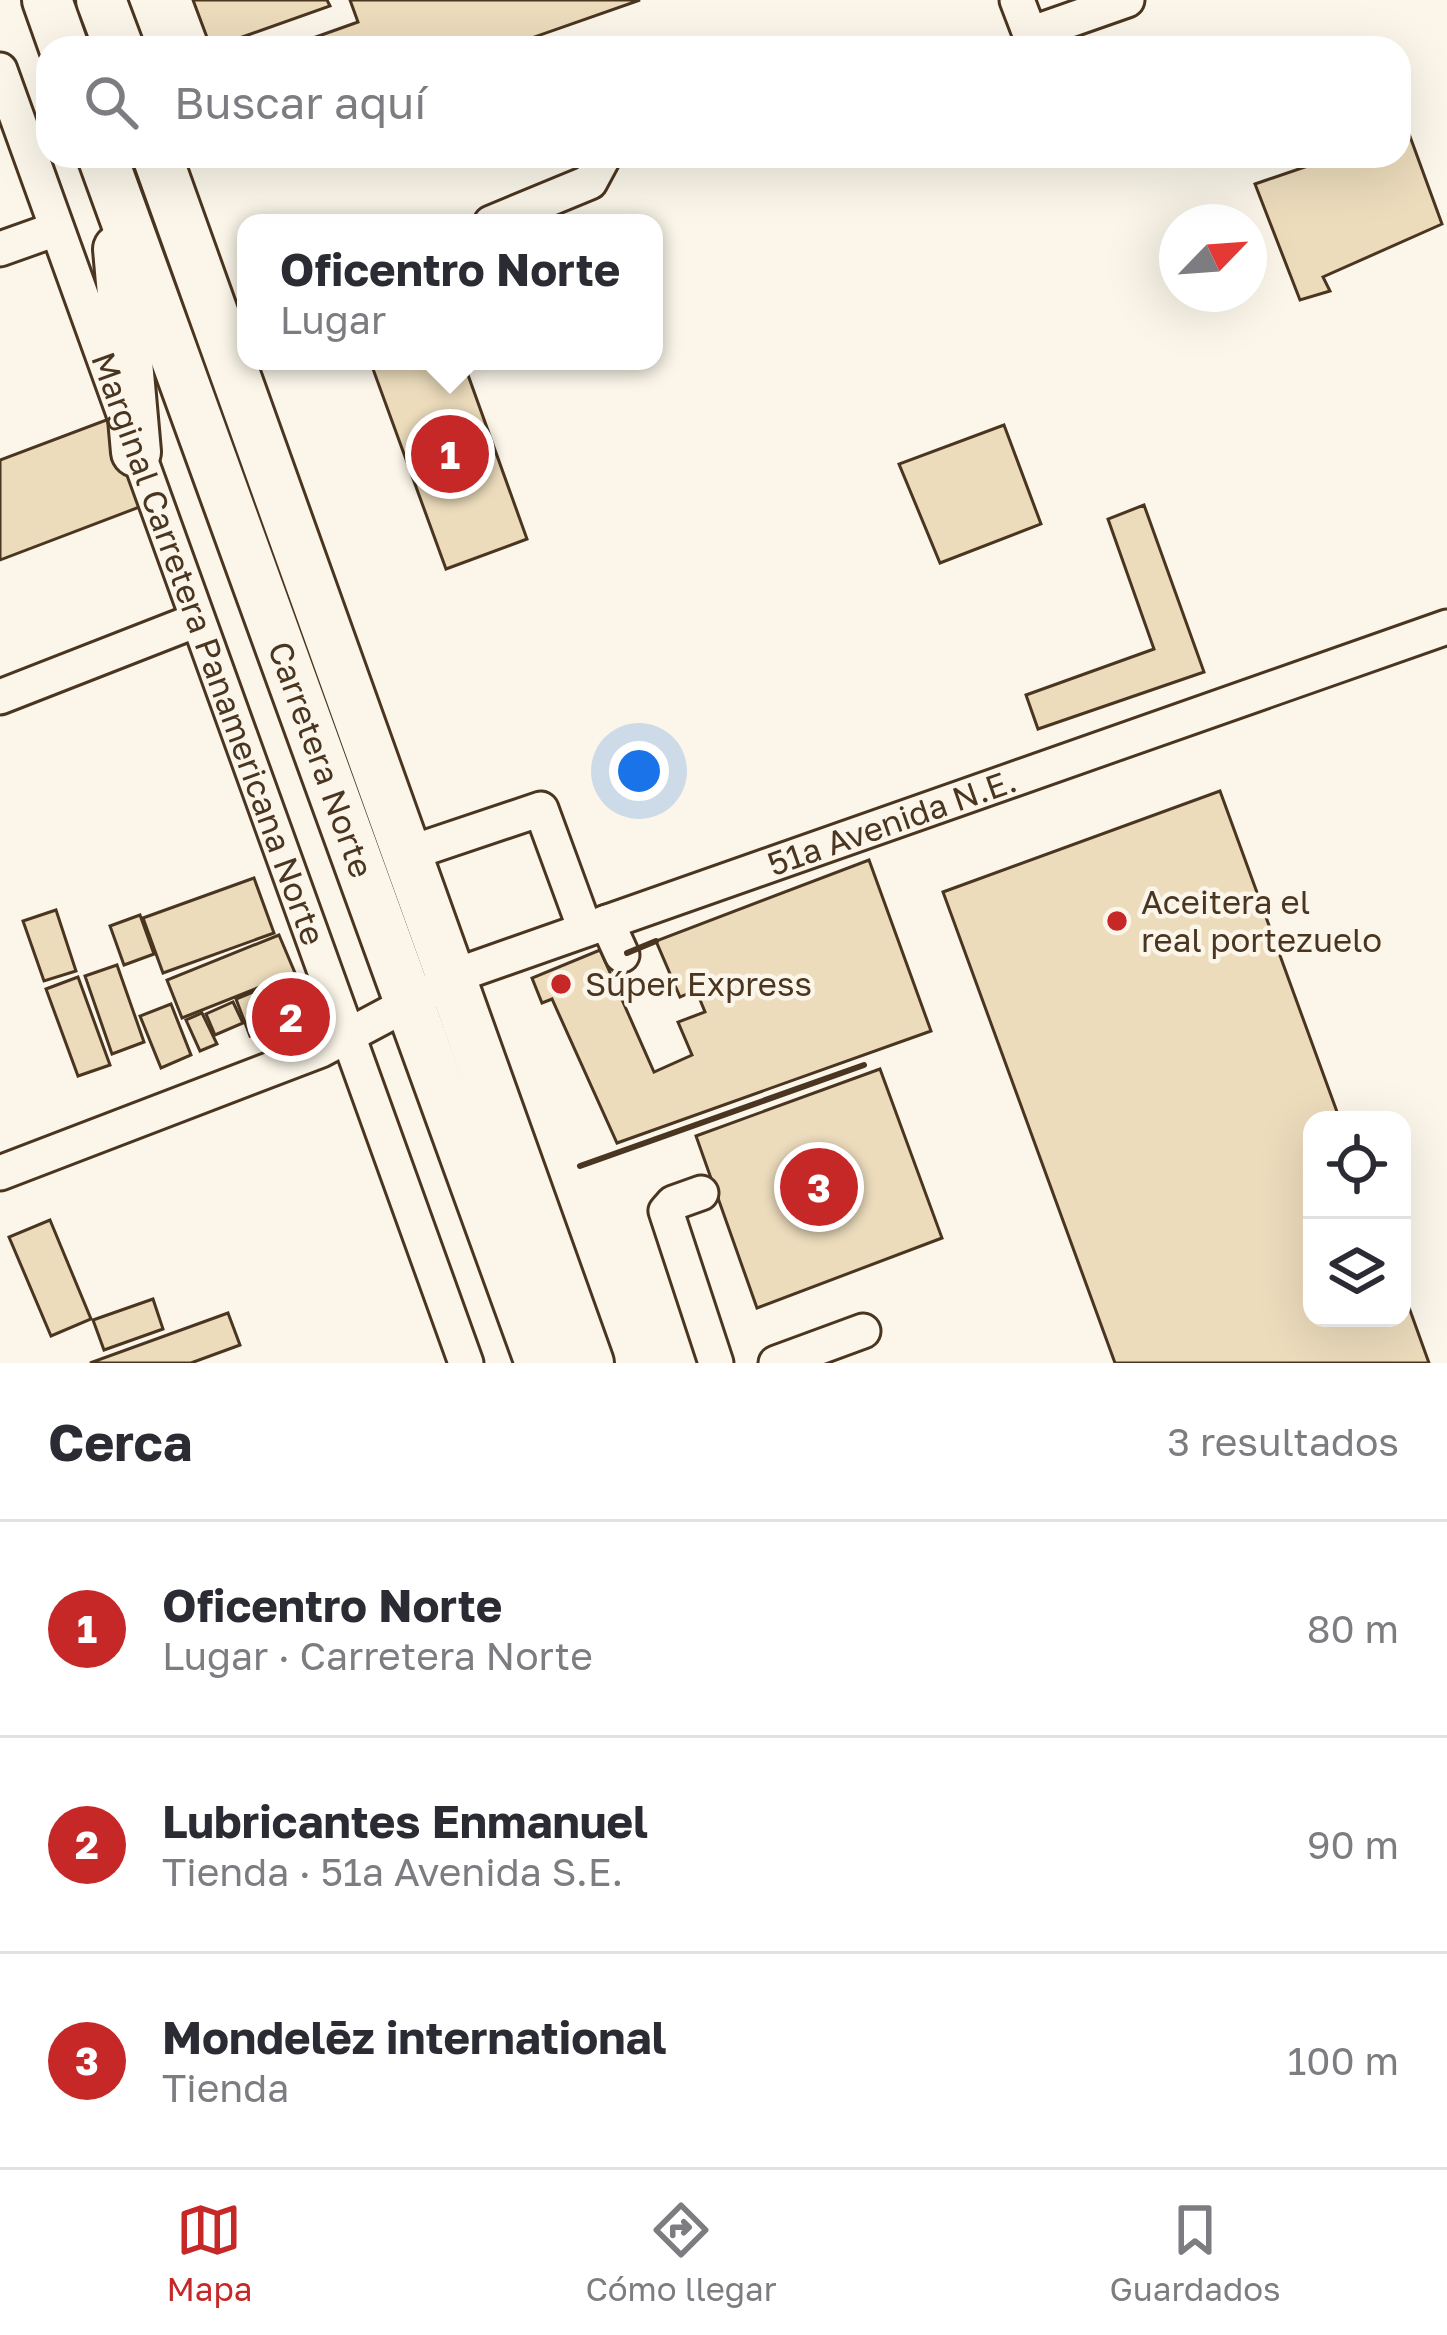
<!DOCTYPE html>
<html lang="es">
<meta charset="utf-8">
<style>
body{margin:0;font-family:"Golos Text",sans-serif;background:#f2f2f3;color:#2b2b33}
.controls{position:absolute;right:36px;bottom:36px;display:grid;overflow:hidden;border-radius:24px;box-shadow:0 12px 48px #0002}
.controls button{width:108px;height:108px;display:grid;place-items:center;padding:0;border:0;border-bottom:3px solid #e1e1e2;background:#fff;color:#2b2b33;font:60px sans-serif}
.compass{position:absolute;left:1159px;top:204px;width:108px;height:108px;border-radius:50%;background:#fff;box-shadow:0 12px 48px #0002;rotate:65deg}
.you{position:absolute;left:639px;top:771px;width:42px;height:42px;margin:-30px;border:9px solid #fff;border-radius:50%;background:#1a73e8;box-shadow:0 0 0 18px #1a73e833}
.badge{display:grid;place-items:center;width:78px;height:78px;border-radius:50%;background:#c62828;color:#fff;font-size:39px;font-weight:700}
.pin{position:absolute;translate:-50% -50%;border:6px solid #fff;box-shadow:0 3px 12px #0006}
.popup{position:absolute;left:237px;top:214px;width:426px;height:156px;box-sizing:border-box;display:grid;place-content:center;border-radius:24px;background:#fff;filter:drop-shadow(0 3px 9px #0005);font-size:39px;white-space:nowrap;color:#7c7c81}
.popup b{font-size:45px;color:#2b2b33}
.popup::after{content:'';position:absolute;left:50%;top:100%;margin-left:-24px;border:24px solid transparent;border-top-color:#fff}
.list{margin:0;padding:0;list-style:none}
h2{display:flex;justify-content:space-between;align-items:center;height:156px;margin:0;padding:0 48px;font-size:51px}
h2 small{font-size:39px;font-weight:400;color:#7c7c81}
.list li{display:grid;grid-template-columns:78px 1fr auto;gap:36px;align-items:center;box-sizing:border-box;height:216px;padding:0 48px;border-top:3px solid #e1e1e2}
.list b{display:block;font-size:45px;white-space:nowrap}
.list p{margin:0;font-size:39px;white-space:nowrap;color:#7c7c81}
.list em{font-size:39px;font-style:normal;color:#7c7c81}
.icon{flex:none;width:66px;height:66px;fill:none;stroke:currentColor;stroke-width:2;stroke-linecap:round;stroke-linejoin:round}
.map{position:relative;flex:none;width:1447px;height:1363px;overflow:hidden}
.search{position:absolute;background:#fff;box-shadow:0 12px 48px #0002;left:36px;right:36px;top:36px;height:132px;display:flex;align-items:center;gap:30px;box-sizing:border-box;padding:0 42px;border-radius:36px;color:#7c7c81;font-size:45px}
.sheet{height:804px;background:#fff}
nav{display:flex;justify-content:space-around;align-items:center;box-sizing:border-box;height:168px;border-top:3px solid #e1e1e2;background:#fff;font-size:33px;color:#7c7c81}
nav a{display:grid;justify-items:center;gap:6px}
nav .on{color:#c62828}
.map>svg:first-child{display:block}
</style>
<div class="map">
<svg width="1447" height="1363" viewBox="0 0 1447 1363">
<rect width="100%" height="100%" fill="#fbf6e9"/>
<g fill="#ecdcbc" stroke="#4a3520" stroke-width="3">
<polygon points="193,0 327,0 330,6 211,48"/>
<polygon points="350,0 640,0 503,48 285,48 358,22"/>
<polygon points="1408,131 1442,224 1323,277 1330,291 1300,300 1255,184 1337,156 1399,156 1399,134"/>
<polygon points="396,361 463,361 527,539 446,569 373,369"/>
<polygon points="117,416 150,503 0,560 0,460"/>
<polygon points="1004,425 1041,524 940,563 899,464"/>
<polygon points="1144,505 1204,672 1038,729 1026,695 1154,649 1108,519"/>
<polygon points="1220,791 1340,1120 1312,1120 1312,1318 1402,1318 1402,1288 1429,1363 1115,1363 943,892"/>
<polygon points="869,860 931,1031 617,1143 552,999 542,1003 532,978 600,950 654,1072 692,1055 678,1022 705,1012 696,990 680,997 656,941"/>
<polygon points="254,878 274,933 163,973 143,918"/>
<polygon points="56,910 76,971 44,981 23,921"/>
<polygon points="140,915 154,954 124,965 110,926"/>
<polygon points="279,935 295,973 182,1018 167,980"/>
<polygon points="117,965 144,1042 112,1054 85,976"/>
<polygon points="292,976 307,1013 250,1036 236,999"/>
<polygon points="78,977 110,1065 78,1076 46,989"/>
<polygon points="233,1002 243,1023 215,1035 206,1014"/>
<polygon points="171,1004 191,1055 161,1068 140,1016"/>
<polygon points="202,1013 217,1044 200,1051 186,1020"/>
<polygon points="880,1069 942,1238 757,1308 696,1136"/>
<polygon points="50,1220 91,1319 51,1336 9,1237"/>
<polygon points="153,1299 163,1329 104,1350 93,1320"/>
<polygon points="228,1313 240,1345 191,1363 90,1363"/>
</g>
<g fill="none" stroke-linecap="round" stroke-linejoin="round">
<defs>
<g id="minor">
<polyline points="1017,0 1030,34 1127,0"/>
<path id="s1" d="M0 70 466 1363"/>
<polyline points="491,223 590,182 604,156"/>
<polyline points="0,249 56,229"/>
<polyline points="0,697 197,620"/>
<polyline points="407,854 541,809 585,929"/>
<polyline points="607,922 622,955"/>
<path id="s2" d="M0 1173 321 1050 471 970 1447 627"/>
<polyline points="701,1193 673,1203 666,1211 716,1363"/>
<polyline points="776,1363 863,1331"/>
</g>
<g id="highway">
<polyline points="47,0 64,48"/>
<polyline points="101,0 119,48"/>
<path id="s3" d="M102 156 540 1363"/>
<polyline points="157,156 589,1363"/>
<polyline points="118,249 136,452"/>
</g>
</defs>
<use href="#minor" stroke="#4a3520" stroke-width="39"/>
<use href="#highway" stroke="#4a3520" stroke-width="54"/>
<use href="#minor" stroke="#fbf6e9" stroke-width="33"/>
<use href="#highway" stroke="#fbf6e9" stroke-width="48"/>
<g stroke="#4a3520" stroke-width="6">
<polyline points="627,953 656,941"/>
<polyline points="580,1166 864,1065"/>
</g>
</g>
<g fill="#c62828" stroke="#fbf6e9" stroke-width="4.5">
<circle cx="1117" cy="921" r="12"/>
<circle cx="561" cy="984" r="12"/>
</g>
<g text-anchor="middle" stroke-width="9" stroke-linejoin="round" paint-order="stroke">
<g font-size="33" fill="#4a3520" stroke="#fbf6e9">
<text dy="12" stroke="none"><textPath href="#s1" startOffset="615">Marginal Carretera Panamericana Norte</textPath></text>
<text dy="12" stroke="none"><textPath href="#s3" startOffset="642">Carretera Norte</textPath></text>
<text dy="12" stroke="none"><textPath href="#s2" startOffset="960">51a Avenida N.E.</textPath></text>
</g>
<g font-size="33" fill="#4a3520" stroke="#fbf6e9" text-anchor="start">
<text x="1141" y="914">Aceitera el<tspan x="1141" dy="38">real portezuelo</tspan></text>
<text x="585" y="996">Súper Express</text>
</g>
</g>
</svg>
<div class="controls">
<button><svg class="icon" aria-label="locate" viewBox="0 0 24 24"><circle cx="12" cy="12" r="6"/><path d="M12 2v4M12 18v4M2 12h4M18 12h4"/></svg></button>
<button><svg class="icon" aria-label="layers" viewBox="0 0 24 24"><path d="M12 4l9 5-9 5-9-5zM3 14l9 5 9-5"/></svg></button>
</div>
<svg class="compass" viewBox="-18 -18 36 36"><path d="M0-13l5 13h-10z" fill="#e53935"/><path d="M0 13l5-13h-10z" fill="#7c7c81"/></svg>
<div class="you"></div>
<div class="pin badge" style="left:450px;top:454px">1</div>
<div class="popup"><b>Oficentro Norte</b>Lugar</div>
<div class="pin badge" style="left:291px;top:1017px">2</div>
<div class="pin badge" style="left:819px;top:1187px">3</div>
<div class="search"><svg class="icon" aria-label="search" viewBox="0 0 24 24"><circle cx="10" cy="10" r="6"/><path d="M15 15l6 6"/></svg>Buscar aquí</div>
</div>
<section class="sheet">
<h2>Cerca<small>3 resultados</small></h2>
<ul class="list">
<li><span class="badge">1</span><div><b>Oficentro Norte</b><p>Lugar · Carretera Norte</p></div><em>80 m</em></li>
<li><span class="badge">2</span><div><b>Lubricantes Enmanuel</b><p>Tienda · 51a Avenida S.E.</p></div><em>90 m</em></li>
<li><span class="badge">3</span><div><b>Mondelēz international</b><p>Tienda</p></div><em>100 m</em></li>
</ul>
</section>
<nav>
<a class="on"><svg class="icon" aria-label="map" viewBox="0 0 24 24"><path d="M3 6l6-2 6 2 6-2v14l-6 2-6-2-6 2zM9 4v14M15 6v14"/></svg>Mapa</a>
<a><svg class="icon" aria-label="directions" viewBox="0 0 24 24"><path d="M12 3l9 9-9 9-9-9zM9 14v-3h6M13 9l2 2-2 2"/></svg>Cómo llegar</a>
<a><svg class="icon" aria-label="saved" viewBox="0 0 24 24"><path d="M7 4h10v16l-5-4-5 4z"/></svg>Guardados</a>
</nav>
